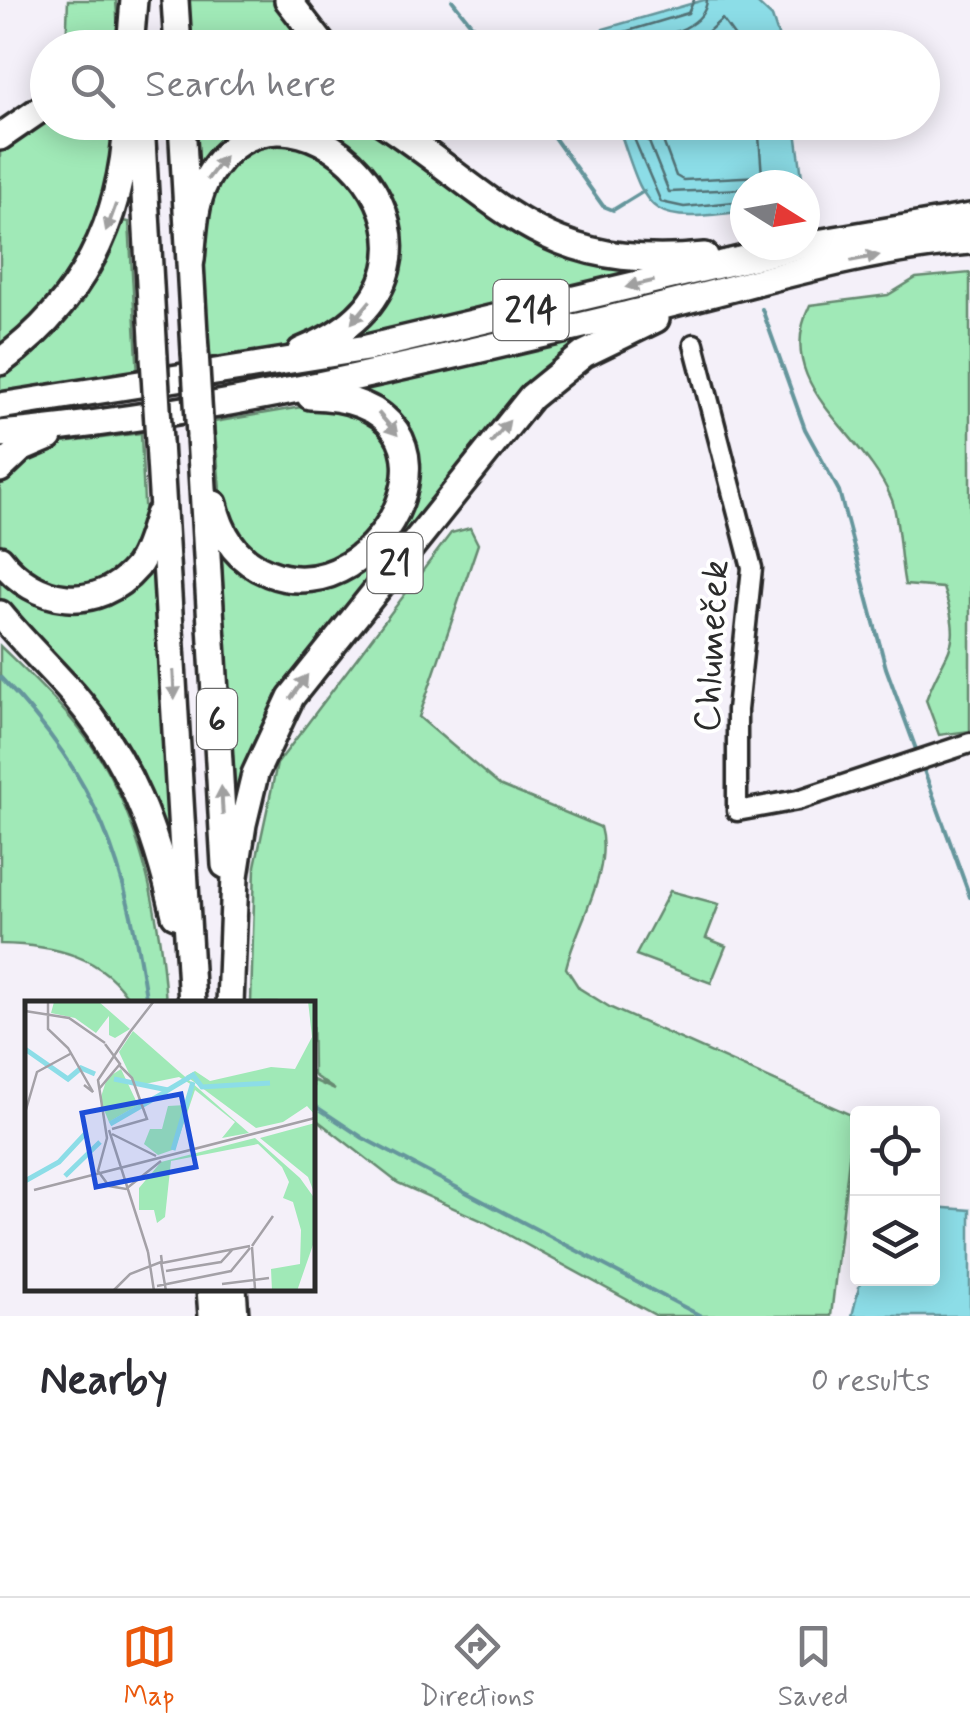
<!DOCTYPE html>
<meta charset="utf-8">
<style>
body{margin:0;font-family:Mynerve,sans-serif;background:#f2f2f3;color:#2b2b33}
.controls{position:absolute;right:30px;bottom:30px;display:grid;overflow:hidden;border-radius:10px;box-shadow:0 5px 25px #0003}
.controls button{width:90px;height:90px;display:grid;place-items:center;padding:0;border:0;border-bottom:2px solid #e1e1e2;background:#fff;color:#2b2b33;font:50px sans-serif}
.compass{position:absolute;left:730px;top:170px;width:90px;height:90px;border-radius:50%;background:#fff;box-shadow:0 5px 25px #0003;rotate:101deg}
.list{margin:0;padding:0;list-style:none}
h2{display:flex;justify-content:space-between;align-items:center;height:130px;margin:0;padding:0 40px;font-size:42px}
h2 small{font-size:32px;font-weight:400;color:#7c7c81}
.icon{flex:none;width:55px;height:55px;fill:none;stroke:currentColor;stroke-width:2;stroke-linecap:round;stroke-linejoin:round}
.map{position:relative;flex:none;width:970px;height:1316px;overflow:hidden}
.search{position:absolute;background:#fff;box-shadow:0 5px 25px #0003;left:30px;right:30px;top:30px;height:110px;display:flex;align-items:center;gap:25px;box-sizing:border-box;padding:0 35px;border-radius:55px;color:#7c7c81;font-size:38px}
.sheet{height:280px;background:#fff}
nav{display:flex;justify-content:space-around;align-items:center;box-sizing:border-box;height:140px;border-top:2px solid #e1e1e2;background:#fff;font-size:28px;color:#7c7c81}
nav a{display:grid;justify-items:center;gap:5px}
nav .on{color:#ea580c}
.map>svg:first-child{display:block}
</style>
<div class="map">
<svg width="970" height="1316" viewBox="0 0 970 1316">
<rect width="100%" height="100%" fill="#f4f0f9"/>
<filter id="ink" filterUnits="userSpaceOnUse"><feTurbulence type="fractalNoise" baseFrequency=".01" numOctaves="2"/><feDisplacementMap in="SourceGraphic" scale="20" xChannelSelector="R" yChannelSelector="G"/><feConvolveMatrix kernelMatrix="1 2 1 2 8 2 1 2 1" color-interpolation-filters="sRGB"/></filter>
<g filter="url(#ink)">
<g fill="#a0e9b7" stroke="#668a71" stroke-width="2.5">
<polygon points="68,0 116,0 119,47 66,48"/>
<polygon points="187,0 275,0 310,47 190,47"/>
<polygon points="47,115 48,122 122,123 120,154 79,270 0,355 0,150"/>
<path d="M195 123H274C241 129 217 144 198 172Z"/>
<path d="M279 123H367L512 230 640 269V274L350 339C363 327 376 314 385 298 429 217 365 126 279 123Z"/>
<path d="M276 139 323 149 373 198C374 220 380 247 377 268 369 336 264 353 211 362 206 295 183 212 233 158 242 148 263 144 276 139Z"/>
<polygon points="124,221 129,222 138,376 0,392 0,374 97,272"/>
<path d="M970 273V731L939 735 926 700C946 646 965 650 943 588L905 585C900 563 899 518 892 500 864 430 770 387 810 305L888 295 916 278Z"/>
<path d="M592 337 310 659 235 796 221 548 273 586 387 546C429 488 434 430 364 392L365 388Z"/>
<polygon points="319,404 358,408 395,441 394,505 347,556 293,572 248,554 222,510 214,422"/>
<polygon points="141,433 145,526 139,545 109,584 49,592 0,547 0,477 39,446"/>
<path d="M470 528 478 544 419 717 499 785 600 827C613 871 576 925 566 968L579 988 611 1008 849 1114 852 1132 831 1316H657L485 1222 398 1183 313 1117V1080L335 1090 313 1075 312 1004 251 1003 255 866 277 764 451 533Z"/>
<path d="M143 572 155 573 174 867 168 846 0 603V577C58 633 86 608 143 572Z"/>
<path d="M0 646C39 684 84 725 109 774 146 844 161 926 166 1003H131C104 955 53 945 0 944Z"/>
<polygon points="670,891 719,904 706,938 726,946 711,983 636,955"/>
</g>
<g fill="#8cdde7" stroke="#65969c" stroke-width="2.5">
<polygon points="704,0 754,0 772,17 782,47 592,47 603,29"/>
<path d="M617 123H795L803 185H745V211C644 225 648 214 617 123Z"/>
<polygon points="933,1207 970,1210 970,1316 852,1316 861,1279 932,1278"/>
</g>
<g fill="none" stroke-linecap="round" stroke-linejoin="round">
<g stroke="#527276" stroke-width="2.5">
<polyline points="602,48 608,37 688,13 694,0"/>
<path d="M617 48C644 38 705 35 707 0"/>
<polyline points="667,48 701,38 722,19 743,48"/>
<polyline points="627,122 661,202 684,207 745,201"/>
<polyline points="641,122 669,192 745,189"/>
<polyline points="656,122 676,176 683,180 762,176 758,122"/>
</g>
<g stroke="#65969c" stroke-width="4">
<polyline points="452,0 490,48"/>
<polyline points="543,122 603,206 613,210 644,191"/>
<polyline points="743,210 745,221"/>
<polyline points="762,309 805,429 839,491 886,668 917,752"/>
<path d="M0 677C100 780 126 864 147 1004"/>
<polyline points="922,765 970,897"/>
<polyline points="312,1104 363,1138 701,1316"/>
</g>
<defs>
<polyline id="minor" points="694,344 752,568 737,710 737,811 798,800 970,743"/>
<g id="highway">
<polyline points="175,0 178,48"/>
<polyline points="288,0 325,48"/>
<polyline points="130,48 134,0"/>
<polyline points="141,122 154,357"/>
<polyline points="182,122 195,351"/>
<path d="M382 122C504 202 541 272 705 256"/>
<polyline points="0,137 48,104"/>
<polyline points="805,245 970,217"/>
<path d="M191 260C194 231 194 197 211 172 298 38 508 269 301 351"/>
<path d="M0 362C82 302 122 222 127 122"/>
<polyline points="0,406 367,348 803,245"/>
<path d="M0 434C220 414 436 360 650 309 755 284 862 249 970 241"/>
<polyline points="200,436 225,865"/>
<polyline points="159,442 192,1004"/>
<polyline points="0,469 21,449 49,437"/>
<path d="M214 504C221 536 238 561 269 573 382 618 491 399 310 396"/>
<path d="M0 559C35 605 97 614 137 567 148 552 152 532 158 515"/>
<path d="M0 614C23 642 49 667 73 694 130 760 156 832 175 915"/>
<polyline points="230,1004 235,876 243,824 255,774 291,697 531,397 584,354 656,319"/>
<polyline points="210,1288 212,1316"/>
<polyline points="233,1288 235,1316"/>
</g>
</defs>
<use href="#minor" stroke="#2b2b2b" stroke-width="25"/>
<use href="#highway" stroke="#2b2b2b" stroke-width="32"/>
<use href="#minor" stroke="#fff" stroke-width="18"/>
<use href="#highway" stroke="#fff" stroke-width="25"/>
<defs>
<g id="highway-bridge">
<polyline points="195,351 200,436"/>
<polyline points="154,357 159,442"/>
</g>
</defs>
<use href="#highway-bridge" stroke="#2b2b2b" stroke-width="32" stroke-linecap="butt"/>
<use href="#highway-bridge" stroke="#fff" stroke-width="25"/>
</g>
<defs><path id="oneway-solid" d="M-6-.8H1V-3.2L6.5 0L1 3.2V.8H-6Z" transform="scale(2.5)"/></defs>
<g fill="#a0a0a0">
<use href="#oneway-solid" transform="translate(216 168) rotate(-53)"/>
<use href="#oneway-solid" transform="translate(111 218) rotate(110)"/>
<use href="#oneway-solid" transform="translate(865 258) rotate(-11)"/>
<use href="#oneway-solid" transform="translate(640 284) rotate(167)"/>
<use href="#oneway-solid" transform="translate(361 312) rotate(130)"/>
<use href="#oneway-solid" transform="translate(388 424) rotate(49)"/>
<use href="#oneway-solid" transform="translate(500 432) rotate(-50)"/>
<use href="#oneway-solid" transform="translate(174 685) rotate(87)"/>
<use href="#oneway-solid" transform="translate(299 687) rotate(-55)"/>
<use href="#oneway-solid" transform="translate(222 801) rotate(-93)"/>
</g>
</g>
<g text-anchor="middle" stroke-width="8" stroke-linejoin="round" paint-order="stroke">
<g fill="#fff" stroke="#6b6b6b" stroke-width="2.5">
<rect x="493.5" y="280" width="75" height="60" rx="8"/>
<rect x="367.5" y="533" width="55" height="60" rx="8"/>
<rect x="197" y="689" width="40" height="60" rx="8"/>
</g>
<g font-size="35" font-weight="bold" fill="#2b2b2b">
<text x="531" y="322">214</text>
<text x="395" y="575">21</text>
<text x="217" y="731">6</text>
</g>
<g font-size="38" fill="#2b2b2b" stroke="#fff">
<text transform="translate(710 646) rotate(-87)" y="13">Chlumeček</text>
</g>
</g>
<g transform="translate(25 1001)">
<rect width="290" height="290" fill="#f4f0f9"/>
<path d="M73 0 105 28 90 37 84 34V15L71 32 50 17 26 12 29 1ZM283 0H290V114L282 105 258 121 231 127 161 75 170 70 185 80 246 66 270 68 287 36ZM108 30 224 132 197 137 210 121 170 89 150 148 133 154 119 143 125 128H137L143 105 161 104 167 84 154 76 110 85 94 51ZM96 68 113 104 84 121 75 99 82 77ZM290 122V194L283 176 235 137ZM230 137 275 177 290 198V238L272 290H247L246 268 275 263 276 229 268 201 258 197 264 181 257 166 233 143 146 160 140 216 132 222 129 209H114V187L136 161Z" fill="#a0e9b7"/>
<path fill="none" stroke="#8cdde7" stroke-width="5" d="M0 48 43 78 56 67 70 73M89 78 143 89 168 74 177 86 245 82M85 123 142 90M148 149 168 81M40 175 75 141M0 180 34 161 60 133"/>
<path fill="none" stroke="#a4a1a7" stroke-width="2.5" d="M23 0V28L43 47 68 91 59 84M0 10 44 17 80 42M105 31 129 0M105 31 73 79 82 137 73 170 84 185 101 188 136 160M74 88 95 63 80 43M0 112 12 71 45 53M87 128 122 118 107 77 95 65M84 129 123 251M87 133 131 155M9 189 290 117M227 245 248 215M123 251 129 290M136 254 137 262 225 245M141 270 196 261 208 248M197 283 244 277M132 285 206 270 225 247M88 290 105 273 136 261 141 290M220 290 230 288 227 246"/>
<path fill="#1d4ed8" fill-opacity="0.15" stroke="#1d4ed8" stroke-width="5" d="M156 93 171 166 71 186 57 112Z"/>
<rect width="290" height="290" fill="none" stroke="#2b2b2b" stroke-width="5"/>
</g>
</svg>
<div class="controls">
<button><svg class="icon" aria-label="locate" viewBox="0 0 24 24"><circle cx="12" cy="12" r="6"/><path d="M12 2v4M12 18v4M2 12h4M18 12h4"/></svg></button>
<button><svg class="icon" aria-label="layers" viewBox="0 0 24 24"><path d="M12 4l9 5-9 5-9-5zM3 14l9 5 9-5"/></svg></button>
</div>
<svg class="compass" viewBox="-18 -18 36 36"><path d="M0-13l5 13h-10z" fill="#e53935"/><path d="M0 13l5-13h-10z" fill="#7c7c81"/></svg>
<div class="search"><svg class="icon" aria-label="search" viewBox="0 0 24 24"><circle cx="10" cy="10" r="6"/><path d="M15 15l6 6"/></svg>Search here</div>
</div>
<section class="sheet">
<h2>Nearby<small>0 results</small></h2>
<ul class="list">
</ul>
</section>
<nav>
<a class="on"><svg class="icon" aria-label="map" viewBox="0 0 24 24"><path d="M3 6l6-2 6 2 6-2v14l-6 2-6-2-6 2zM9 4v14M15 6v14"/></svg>Map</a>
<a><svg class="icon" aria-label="directions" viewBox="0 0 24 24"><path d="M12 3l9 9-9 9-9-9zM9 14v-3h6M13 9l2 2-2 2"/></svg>Directions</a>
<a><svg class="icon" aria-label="saved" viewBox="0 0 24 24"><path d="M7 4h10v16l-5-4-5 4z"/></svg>Saved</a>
</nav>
